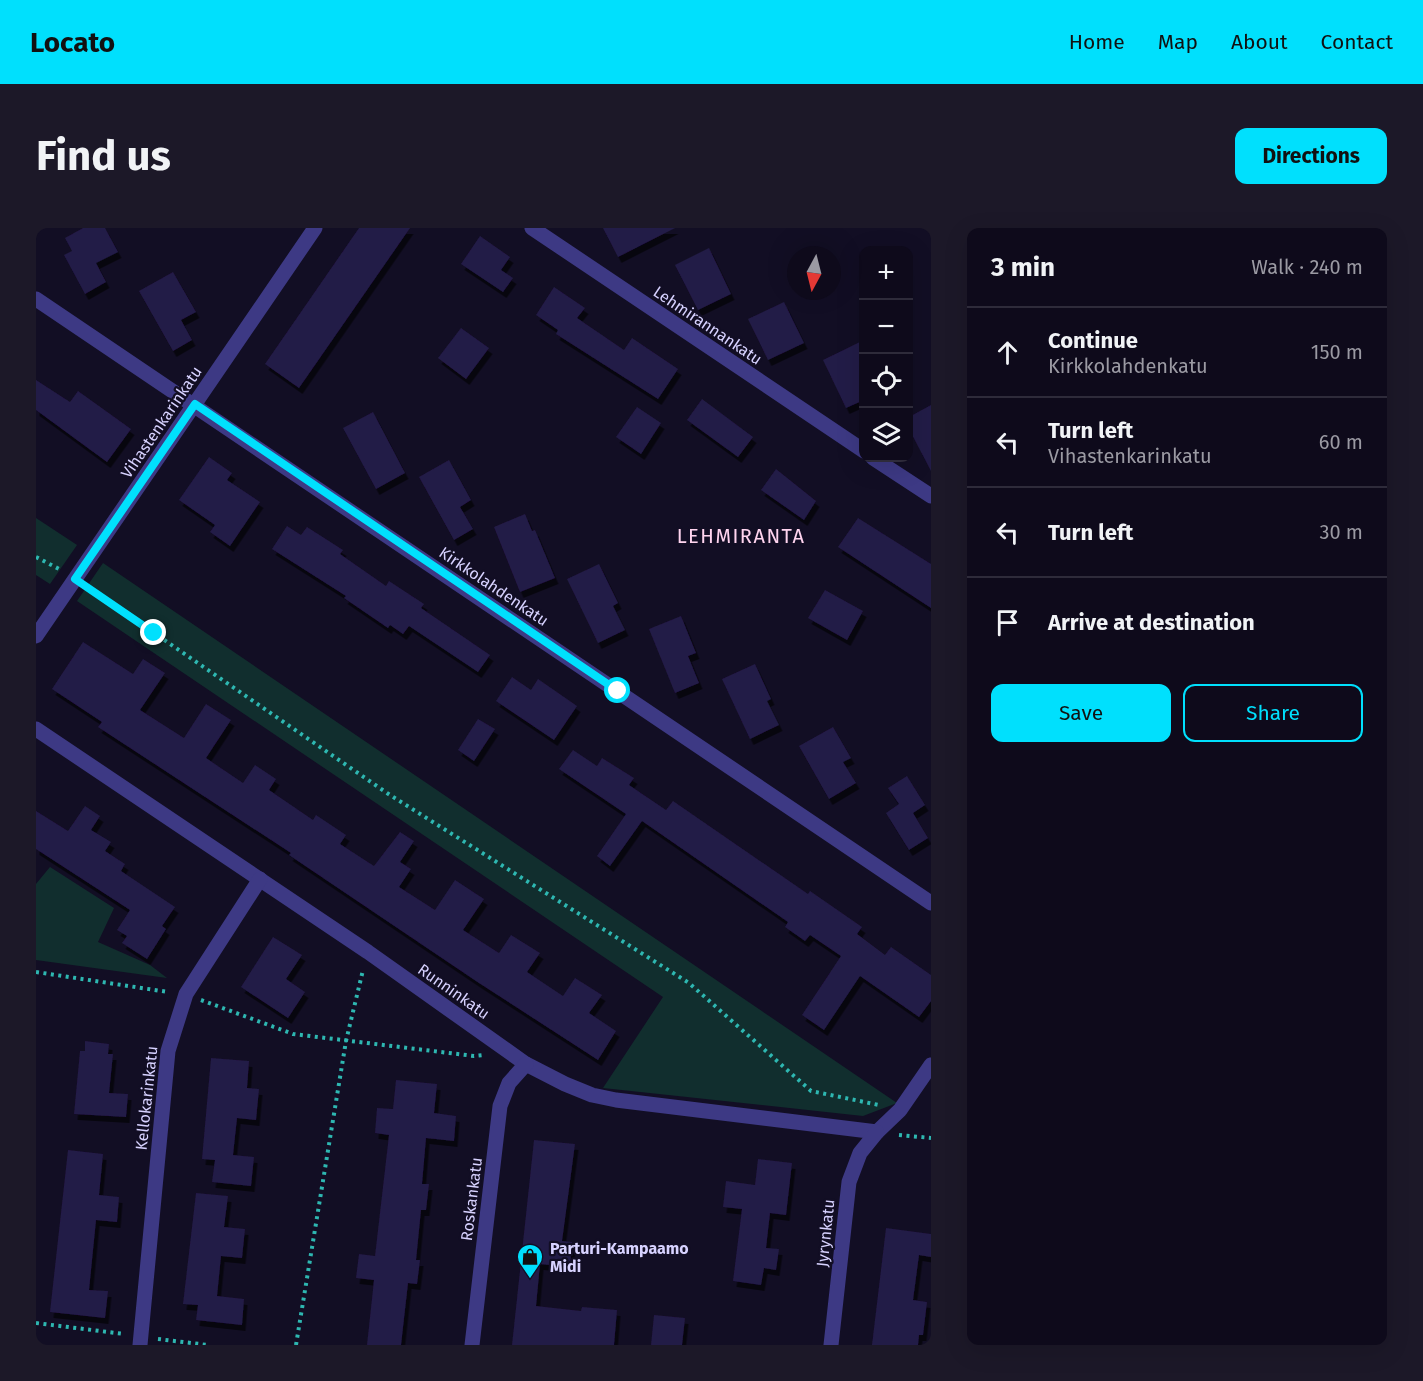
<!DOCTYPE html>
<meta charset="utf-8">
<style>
body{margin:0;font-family:"Fira Sans",sans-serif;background:#1c1828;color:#f1f3f6}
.controls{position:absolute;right:18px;top:18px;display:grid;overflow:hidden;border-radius:12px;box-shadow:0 6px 24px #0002}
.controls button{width:54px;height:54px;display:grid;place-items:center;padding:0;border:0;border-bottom:2px solid #2e2b3a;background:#0e0a1b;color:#f1f3f6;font:30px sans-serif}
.compass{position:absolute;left:751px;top:18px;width:54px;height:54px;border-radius:50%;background:#0e0a1b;box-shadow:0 6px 24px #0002;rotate:187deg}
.stop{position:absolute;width:18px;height:18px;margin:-14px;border:4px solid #00e0fd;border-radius:50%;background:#fff}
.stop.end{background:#00e0fd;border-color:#fff;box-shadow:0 2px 6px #0008}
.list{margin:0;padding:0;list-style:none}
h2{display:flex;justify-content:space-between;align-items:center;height:78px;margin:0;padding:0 24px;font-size:26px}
h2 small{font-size:20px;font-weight:400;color:#9b9aa3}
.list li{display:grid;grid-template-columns:39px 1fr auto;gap:18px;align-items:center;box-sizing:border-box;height:90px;padding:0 24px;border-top:2px solid #2e2b3a}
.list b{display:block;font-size:22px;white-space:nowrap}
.list p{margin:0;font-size:20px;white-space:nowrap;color:#9b9aa3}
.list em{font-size:20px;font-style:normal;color:#9b9aa3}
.actions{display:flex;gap:12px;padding:18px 24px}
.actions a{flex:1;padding:14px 0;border:2px solid #00e0fd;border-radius:12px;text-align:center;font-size:21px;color:#00e0fd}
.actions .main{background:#00e0fd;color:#111}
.icon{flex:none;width:33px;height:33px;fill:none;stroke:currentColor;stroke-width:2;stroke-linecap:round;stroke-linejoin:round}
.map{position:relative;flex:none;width:895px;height:1117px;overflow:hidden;border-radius:12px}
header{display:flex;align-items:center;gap:36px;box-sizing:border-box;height:84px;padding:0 30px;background:#00e0fd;color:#111}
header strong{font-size:28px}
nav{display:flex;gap:33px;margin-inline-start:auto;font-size:21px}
.intro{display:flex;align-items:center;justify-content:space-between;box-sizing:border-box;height:144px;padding:0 36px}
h1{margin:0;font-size:42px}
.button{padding:15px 27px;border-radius:12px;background:#00e0fd;color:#111;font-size:21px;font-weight:700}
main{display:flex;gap:36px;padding:0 36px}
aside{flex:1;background:#0e0a1b;border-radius:12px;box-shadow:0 6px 24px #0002}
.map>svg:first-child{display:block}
</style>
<header>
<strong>Locato</strong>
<nav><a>Home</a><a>Map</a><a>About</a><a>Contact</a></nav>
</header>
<div class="intro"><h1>Find us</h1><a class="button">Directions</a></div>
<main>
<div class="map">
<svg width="895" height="1117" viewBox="0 0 895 1117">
<defs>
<filter id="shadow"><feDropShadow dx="3.5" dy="6" stdDeviation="0" flood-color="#0009"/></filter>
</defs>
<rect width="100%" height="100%" fill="#120e24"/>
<g fill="#112e2e">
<polygon points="0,290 41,317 14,356 0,347"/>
<polygon points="67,335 861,875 827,888 567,860 627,769 41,373"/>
<polygon points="14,639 78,680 62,714 114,737 131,750 0,732 0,656"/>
</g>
<g fill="#241a46" filter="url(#shadow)">
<polygon points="47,0 69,0 82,24 60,35 70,54 49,66 28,27 36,23 29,10"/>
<polygon points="323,0 374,0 263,160 229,136"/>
<polygon points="567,0 639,0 582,29"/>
<polygon points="444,8 474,29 465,42 477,50 467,64 425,36"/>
<polygon points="673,20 695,66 662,82 639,37"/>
<polygon points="137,44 160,84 145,92 156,112 137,123 103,63"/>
<polygon points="518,59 549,80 541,90 588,122 596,110 642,141 622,171 520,106 522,102 500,87"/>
<polygon points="748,74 768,115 732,132 712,91"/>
<polygon points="425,100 453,120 430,151 402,130"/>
<polygon points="828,112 828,172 810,180 787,132"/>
<polygon points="0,152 34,174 42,163 95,201 71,234 0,182"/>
<polygon points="666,171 717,209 702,229 651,192"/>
<polygon points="895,177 895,243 873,201 873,189"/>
<polygon points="601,179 625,195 605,226 580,209"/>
<polygon points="337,184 369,245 340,261 307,200"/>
<polygon points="173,229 196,245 191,252 224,274 194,318 174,304 179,297 143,272"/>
<polygon points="413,232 435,272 424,279 437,301 418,312 383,249"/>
<polygon points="740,241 780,273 768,292 725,262"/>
<polygon points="489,286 496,303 499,302 519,350 484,364 458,299"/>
<polygon points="822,290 895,336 895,380 802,319"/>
<polygon points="251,298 265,307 271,299 307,322 304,326 350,358 353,353 388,376 385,380 454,427 442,444 373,398 367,406 354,397 352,400 308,370 310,368 236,321"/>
<polygon points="563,336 582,375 577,378 589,402 562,415 531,351"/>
<polygon points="789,362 827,383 811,412 772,390"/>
<polygon points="645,388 660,425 652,428 663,455 639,465 613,401"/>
<polygon points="47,414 97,446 107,431 129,445 104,482 148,510 170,476 195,492 170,530 207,555 219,537 240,551 233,562 277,592 280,587 310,607 304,616 338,638 364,604 378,613 364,634 375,641 363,659 399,682 419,652 448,671 427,702 463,725 475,707 504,725 491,744 527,768 539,750 566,767 553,785 580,803 562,832 443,755 253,627 255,625 62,499 66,494 16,461"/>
<polygon points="719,436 735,471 731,473 743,497 714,511 686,451"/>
<polygon points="476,449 495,462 502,451 541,478 518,512 460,473"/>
<polygon points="442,491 459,501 438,533 422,522"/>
<polygon points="797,499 815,530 807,534 820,555 793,571 763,518"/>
<polygon points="537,522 561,538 566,530 598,550 593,557 630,582 637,573 772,666 774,663 826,699 821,706 849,727 855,719 895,747 895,773 883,789 824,748 788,802 766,787 805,728 774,707 769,713 749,699 752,694 606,593 574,638 561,628 590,586 523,541"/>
<polygon points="871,548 889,577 877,585 892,610 873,622 850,585 863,576 852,560"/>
<polygon points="49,578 64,588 55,602 75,614 69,623 89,636 85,643 139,679 126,698 130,701 111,731 86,715 91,708 81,702 94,682 0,621 0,583 32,603"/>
<polygon points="237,709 266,727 250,751 269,764 252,790 205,759"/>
<polygon points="49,813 73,816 72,826 77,826 73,865 92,866 90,889 38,886 44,823 49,823"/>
<polygon points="175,830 213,833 211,860 223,861 220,892 201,890 197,927 218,929 215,958 176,954 179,932 166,931"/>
<polygon points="360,852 401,856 398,885 420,888 418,913 390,910 386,956 393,956 390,982 385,982 380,1032 384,1032 381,1056 372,1055 365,1117 331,1117 338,1052 320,1050 323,1026 339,1028 353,907 339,905 341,880 357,881"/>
<polygon points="498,912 539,916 526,1013 536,1014 534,1039 504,1036 500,1078 545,1083 546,1079 581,1082 578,1117 476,1117"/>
<polygon points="32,922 67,926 63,967 83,969 81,994 60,992 53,1062 72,1063 69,1090 14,1084"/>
<polygon points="722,931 756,935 750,987 734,985 730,1020 743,1021 740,1042 728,1040 725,1057 697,1053 706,981 687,979 690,953 719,957"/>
<polygon points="160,965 192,968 188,999 209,1001 206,1030 185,1028 181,1068 208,1071 206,1097 160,1092 162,1077 147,1076"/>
<polygon points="850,1000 895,1006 895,1029 883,1027 877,1072 891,1074 887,1107 883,1107 882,1117 836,1117"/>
<polygon points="618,1087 649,1090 646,1117 615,1117"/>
</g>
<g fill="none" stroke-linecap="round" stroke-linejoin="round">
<g stroke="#2eb7b1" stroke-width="4" stroke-dasharray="3 4.5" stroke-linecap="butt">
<polyline points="0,329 25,342"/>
<polyline points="54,361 354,567 653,755 775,863 843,877"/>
<polyline points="0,744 132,764"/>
<polyline points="165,772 257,806 438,828 447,827"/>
<polyline points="863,907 895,910"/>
<polyline points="0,1095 88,1106"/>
<polyline points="122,1111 172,1117"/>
<polyline points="260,1117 310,813 327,742"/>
</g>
<g stroke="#3d3984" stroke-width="15">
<polyline points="496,0 828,223"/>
<polyline points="0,71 895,675"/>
<polyline points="837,230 895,268"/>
<polyline points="0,408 279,0"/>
<polyline points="0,501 332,724 490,836 529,856 556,867 580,872 841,904 864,882 895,837"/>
<polyline points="104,1117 132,823 150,766 224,651"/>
<polyline points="436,1117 464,878 473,855 490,836"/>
<polyline points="795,1117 813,954 824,925 841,904"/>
</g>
</g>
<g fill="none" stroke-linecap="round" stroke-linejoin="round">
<polyline stroke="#00e0fd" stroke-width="8" points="118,405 39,351 159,176 582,463"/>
</g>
<defs>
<symbol id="shop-pin" viewBox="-11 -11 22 30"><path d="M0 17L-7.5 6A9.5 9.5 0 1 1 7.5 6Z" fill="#00e0fd" stroke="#120e24"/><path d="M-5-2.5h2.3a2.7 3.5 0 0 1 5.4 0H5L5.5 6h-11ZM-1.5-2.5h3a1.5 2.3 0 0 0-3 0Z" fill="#111"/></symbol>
</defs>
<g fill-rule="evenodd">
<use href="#shop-pin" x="479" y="1014" width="30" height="40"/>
</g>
<g text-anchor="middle" stroke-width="4.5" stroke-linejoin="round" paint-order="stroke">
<g font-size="16" fill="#d7d2ff" stroke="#120e24">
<text transform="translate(672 97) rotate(34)" y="6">Lehmirannankatu</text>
<text transform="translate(125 194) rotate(-56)" y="6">Vihastenkarinkatu</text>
<text transform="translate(458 358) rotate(34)" y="6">Kirkkolahdenkatu</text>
<text transform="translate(418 763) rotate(35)" y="6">Runninkatu</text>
<text transform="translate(110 870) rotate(-84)" y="6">Kellokarinkatu</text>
<text transform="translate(435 971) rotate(-83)" y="6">Roskankatu</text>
<text transform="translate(789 1005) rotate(-84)" y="6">Jyrynkatu</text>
</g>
<g font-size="16" font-weight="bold" fill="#d7d2ff" stroke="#120e24" text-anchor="start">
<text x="514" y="1026">Parturi-Kampaamo<tspan x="514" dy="18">Midi</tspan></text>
</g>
<g font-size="20" letter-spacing="1.5" fill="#ffd4ef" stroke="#120e24">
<text x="705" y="315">LEHMIRANTA</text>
</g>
</g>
</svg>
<div class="controls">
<button>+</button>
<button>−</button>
<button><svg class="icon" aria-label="locate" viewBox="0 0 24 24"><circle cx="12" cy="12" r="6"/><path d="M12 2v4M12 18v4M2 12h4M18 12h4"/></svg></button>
<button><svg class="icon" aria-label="layers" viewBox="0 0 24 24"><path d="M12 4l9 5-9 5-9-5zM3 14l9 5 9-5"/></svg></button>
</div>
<svg class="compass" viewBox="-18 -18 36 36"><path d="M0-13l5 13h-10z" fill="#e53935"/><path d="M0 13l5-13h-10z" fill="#9b9aa3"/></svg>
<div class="stop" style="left:582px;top:463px"></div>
<div class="stop end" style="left:118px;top:405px"></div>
</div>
<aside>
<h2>3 min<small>Walk · 240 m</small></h2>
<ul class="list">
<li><svg class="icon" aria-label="ahead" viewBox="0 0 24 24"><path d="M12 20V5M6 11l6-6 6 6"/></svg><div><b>Continue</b><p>Kirkkolahdenkatu</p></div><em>150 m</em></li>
<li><svg class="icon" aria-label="left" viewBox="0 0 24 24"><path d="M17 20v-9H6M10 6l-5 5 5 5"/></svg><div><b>Turn left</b><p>Vihastenkarinkatu</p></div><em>60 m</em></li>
<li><svg class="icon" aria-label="left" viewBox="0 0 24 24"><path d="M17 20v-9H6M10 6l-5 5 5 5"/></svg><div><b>Turn left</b></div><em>30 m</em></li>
<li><svg class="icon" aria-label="arrive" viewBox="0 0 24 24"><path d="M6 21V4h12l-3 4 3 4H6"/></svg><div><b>Arrive at destination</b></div></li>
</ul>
<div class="actions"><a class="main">Save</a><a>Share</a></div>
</aside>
</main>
